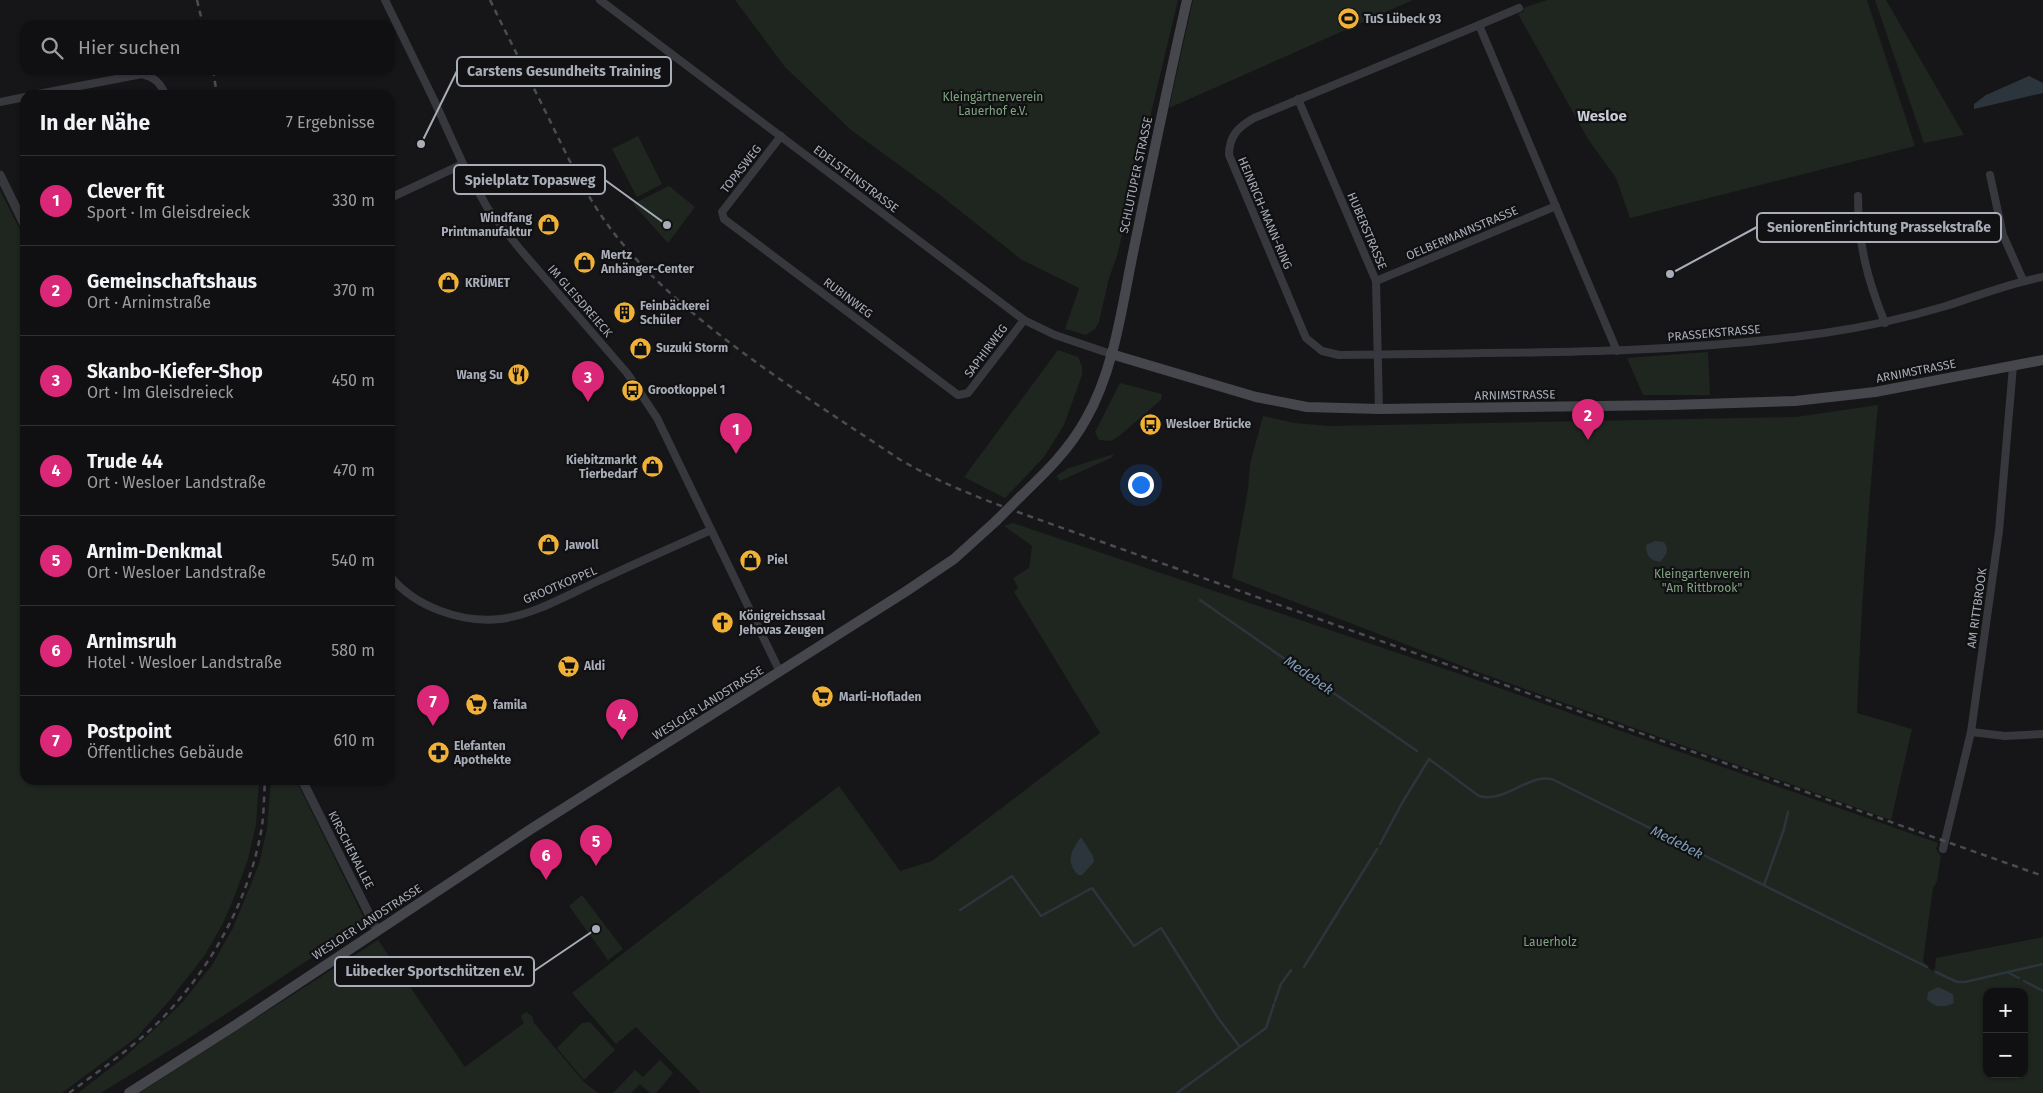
<!DOCTYPE html>
<html lang="de">
<meta charset="utf-8">
<style>
body{margin:0;font-family:"Fira Sans",sans-serif;background:#1e1e20;color:#f1f3f6}
.controls{position:absolute;right:15px;bottom:15px;display:grid;overflow:hidden;border-radius:10px;box-shadow:0 1px 4px #0004}
.controls button{width:45px;height:45px;display:grid;place-items:center;padding:0;border:0;border-bottom:1px solid #303032;background:#101012;color:#f1f3f6;font:25px sans-serif}
.you{position:absolute;left:1140px;top:484px;width:18px;height:18px;margin:-12px;border:4px solid #fff;border-radius:50%;background:#1a73e8;box-shadow:0 0 0 8px #1a73e833}
.badge{display:grid;place-items:center;width:32px;height:32px;border-radius:50%;background:#db2777;color:#fff;font-size:16px;font-weight:700}
.pin{position:absolute;translate:-50% -41px;filter:drop-shadow(0 1px 2px #0008)}
.pin::after{content:'';position:absolute;top:26px;width:18px;height:15px;background:inherit;clip-path:polygon(0 0,100% 0,50% 100%)}
.list{margin:0;padding:0;list-style:none}
h2{display:flex;justify-content:space-between;align-items:center;height:65px;margin:0;padding:0 20px;font-size:21px}
h2 small{font-size:16px;font-weight:400;color:#9c9d9f}
.list li{display:grid;grid-template-columns:32px 1fr auto;gap:15px;align-items:center;box-sizing:border-box;height:90px;padding:0 20px;border-top:1px solid #303032}
.list b{display:block;font-size:19px;white-space:nowrap}
.list p{margin:0;font-size:16px;white-space:nowrap;color:#9c9d9f}
.list em{font-size:16px;font-style:normal;color:#9c9d9f}
.icon{flex:none;width:28px;height:28px;fill:none;stroke:currentColor;stroke-width:2;stroke-linecap:round;stroke-linejoin:round}
.map{position:relative;flex:none;width:2043px;height:1093px;overflow:hidden}
.search{position:absolute;background:#101012;box-shadow:0 1px 4px #0004;left:20px;top:20px;width:375px;height:55px;display:flex;align-items:center;gap:12px;box-sizing:border-box;padding:0 18px;border-radius:15px;color:#9c9d9f;font-size:19px}
.panel{position:absolute;background:#101012;box-shadow:0 1px 4px #0004;left:20px;top:90px;width:375px;height:695px;border-radius:15px}
.map>svg:first-child{display:block}
</style>
<div class="map">
<svg width="2043" height="1093" viewBox="0 0 2043 1093">
<rect width="100%" height="100%" fill="#161618"/>
<g fill="#1e261f" fill-rule="evenodd">
<polygon points="735,0 1178,0 1117,256 1109,278 1099,322 1095,329 1086,335 1065,329 1079,288 1022,260 940,195 851,130 785,67"/>
<polygon points="1193,0 1413,0 1169,108"/>
<polygon points="1547,0 1867,0 1915,146 1630,218 1616,178 1588,139 1518,14 1524,11 1523,8"/>
<polygon points="1875,0 1886,0 1964,135 1924,143"/>
<polygon points="638,136 662,184 637,197 612,149"/>
<polygon points="669,186 695,207 668,243 633,204"/>
<polygon points="0,190 25,240 25,780 259,780 256,825 248,859 235,895 223,923 205,955 169,1001 137,1037 62,1093 0,1093"/>
<polygon points="1058,350 1078,357 1082,366 1082,375 1064,425 1044,457 1005,498 964,477"/>
<polygon points="1708,352 1710,395 1643,395 1627,358"/>
<polygon points="1120,383 1162,394 1161,400 1119,436 1111,441 1099,440 1095,432"/>
<path d="M1878 405C1868 507 1861 610 1857 713L1912 729 1891 820 1478 672 1232 578 1248 489 1250 464 1263 416 1295 423 1329 426 1796 417Z"/>
<polygon points="1114,454 1111,458 1060,481 1056,476 1069,468"/>
<path d="M1013 523 1454 672 1938 843 1936 849 1941 856 1937 881 1933 888 1923 961 1932 971 1935 969 1936 958 2043 937V1093H701L636 1027 616 1044 572 993 839 786 900 871 932 861 1100 733 1014 592 1018 588 1013 578 1029 568 1032 546 1004 526ZM1987 992H2024V1074H1987Z"/>
<polygon points="271,780 296,780 365,920 363,924 183,1042 101,1093 78,1093 126,1056 181,1004 212,965 233,928 259,864 267,829"/>
<polygon points="582,895 623,949 608,960 569,906"/>
<polygon points="378,940 465,1067 524,1023 521,1018 522,1015 526,1012 532,1016 534,1023 584,1082 598,1093 139,1093"/>
<polygon points="590,1022 615,1050 584,1080 557,1048 582,1023"/>
<polygon points="660,1060 673,1073 656,1093 650,1093 640,1084 631,1093 613,1093 635,1070 643,1077"/>
</g>
<g fill="#2c353c">
<polygon points="2029,76 2043,83 2043,93 1974,109 1974,104 1986,95"/>
<path d="M1655 541 1664 542C1670 551 1666 555 1660 562 1649 560 1646 555 1646 545Z"/>
<path d="M1081 837 1093 856 1094 862 1082 875H1078C1065 861 1071 851 1081 837Z"/>
<path d="M1938 987 1953 994 1954 1003C1944 1008 1934 1008 1927 999L1928 992Z"/>
</g>
<g fill="none" stroke-linecap="round" stroke-linejoin="round">
<g stroke="#2c353c" stroke-width="2.5">
<polyline points="1200,600 1417,751"/>
<path d="M1380 844 1402 803 1429 759 1479 796C1501 802 1519 783 1540 779 1543 778 1548 779 1552 779L1927 967"/>
<polyline points="1764,885 1784,829 1788,812"/>
<polyline points="960,910 1012,876 1041,916 1092,888 1134,946 1161,928 1218,1018 1240,1047"/>
<polyline points="1304,967 1377,849"/>
<polyline points="1936,972 1957,982 1965,982 2043,964"/>
<polyline points="2009,973 2019,978"/>
<polyline points="2024,981 2043,991"/>
<polyline points="1275,1001 1281,984 1291,970"/>
<polyline points="1177,1093 1266,1028 1274,1004"/>
</g>
<g stroke="#37383d" stroke-width="8">
<polyline points="385,0 433,98 463,164 488,209 519,248 627,373 657,418 780,672"/>
<polyline points="600,0 1024,320 1055,335 1111,354"/>
<polyline points="1479,25 1519,8"/>
<path d="M33 95 142 74C154 77 161 83 165 95"/>
<polyline points="1298,99 1376,281 1379,409"/>
<polyline points="0,102 25,97"/>
<polyline points="781,136 722,212 724,219 958,395 968,393 1024,320"/>
<polyline points="1990,175 2003,235 2023,280"/>
<path d="M1858 196C1858 243 1867 279 1885 323"/>
<polyline points="390,198 463,164"/>
<polyline points="1376,281 1556,206"/>
<path d="M1617 351 1479 25 1254 118C1238 127 1229 136 1229 155L1306 338 1322 351 1339 355C1501 352 1663 356 1824 333 1865 327 1906 318 1946 306 1978 296 2009 283 2043 277"/>
<path d="M390 576C415 607 461 623 500 619 533 615 566 596 596 582 634 564 673 547 711 530"/>
<polyline points="1971,732 2005,736 2043,734"/>
<polyline points="1943,849 1971,732 1999,531 2013,366"/>
</g>
<g stroke="#37383d" stroke-width="9">
<polyline points="0,175 25,226"/>
<polyline points="302,780 377,930"/>
</g>
<g stroke="#45474d" stroke-width="10">
<polyline points="1111,354 1256,397 1307,407 1379,409 1672,405 1795,401 1875,392 2043,360"/>
<path d="M1020 497C1045 473 1069 450 1086 419 1115 368 1122 305 1134 248 1151 166 1168 83 1187 0"/>
<polyline points="129,1093 234,1026 531,829 905,592 954,559 996,521"/>
</g>
<g stroke="#4a4c52" stroke-width="2.5" stroke-dasharray="6 5" stroke-linecap="butt">
<polyline points="197,0 203,25"/>
<path d="M490 0C511 43 533 86 554 129 572 166 591 205 617 237 689 326 804 395 899 459 948 488 1001 506 1054 525L2043 876"/>
<polyline points="213,70 217,95"/>
<path d="M69 1093C107 1065 147 1038 177 1002 219 954 252 889 262 826 264 811 264 795 265 780"/>
</g>
<polyline stroke="#45474d" stroke-width="10" points="996,521 1020,497"/>
</g>
<defs>
<symbol id="stadium-disc" viewBox="-11 -11 22 22"><circle r="9.5" fill="#f2b134" stroke="#111113"/><path d="M0-5a6.5 5 0 1 0 0 10a6.5 5 0 1 0 0-10ZM-3.5-1.8h7v3.6h-7Z" fill="#111"/></symbol>
<symbol id="shop-disc" viewBox="-11 -11 22 22"><circle r="9.5" fill="#f2b134" stroke="#111113"/><path d="M-5-2.5h2.3a2.7 3.5 0 0 1 5.4 0H5L5.5 6h-11ZM-1.5-2.5h3a1.5 2.3 0 0 0-3 0Z" fill="#111"/></symbol>
<symbol id="building-disc" viewBox="-11 -11 22 22"><circle r="9.5" fill="#f2b134" stroke="#111113"/><path d="M-4-6H4V6H1V3H-1V6H-4ZM-2.5-4.3h1.7v1.8h-1.7ZM.8-4.3h1.7v1.8H.8ZM-2.5-1h1.7V.8h-1.7ZM.8-1h1.7V.8H.8Z" fill="#111"/></symbol>
<symbol id="restaurant-disc" viewBox="-11 -11 22 22"><circle r="9.5" fill="#f2b134" stroke="#111113"/><path d="M-5-6h1v4h1v-4h1v4h1v-4h1v5L-1.5 .5V6h-2V.5L-5-1ZM5-6V6H3V1.5H1.5Q1.5-4 5-6Z" fill="#111"/></symbol>
<symbol id="bus-disc" viewBox="-11 -11 22 22"><circle r="9.5" fill="#f2b134" stroke="#111113"/><path d="M-5-6H5V4H4V6H2V4H-2V6H-4V4H-5ZM-3.5-4V0h7V-4ZM-3.5 1.2v1.5H-2V1.2ZM2 1.2v1.5H3.5V1.2Z" fill="#111"/></symbol>
<symbol id="church-disc" viewBox="-11 -11 22 22"><circle r="9.5" fill="#f2b134" stroke="#111113"/><path d="M-1.2-6h2.4v3.5h3.3v2.4h-3.3V6h-2.4V-.1h-3.3v-2.4h3.3Z" fill="#111"/></symbol>
<symbol id="supermarket-disc" viewBox="-11 -11 22 22"><circle r="9.5" fill="#f2b134" stroke="#111113"/><path d="M-6-5.5h2.5l.6 2H6L4.5 2H-2.5L-4.4-4H-6ZM-1.5 3.2a1.3 1.3 0 1 0 .1 0ZM3 3.2a1.3 1.3 0 1 0 .1 0Z" fill="#111"/></symbol>
<symbol id="pharmacy-disc" viewBox="-11 -11 22 22"><circle r="9.5" fill="#f2b134" stroke="#111113"/><path d="M-2-6h4v4h4v4h-4v4h-4v-4h-4v-4h4Z" fill="#111"/></symbol>
</defs>
<g fill-rule="evenodd">
<use href="#stadium-disc" x="1336" y="6" width="25" height="25"/>
<use href="#shop-disc" x="536" y="212" width="25" height="25"/>
<use href="#shop-disc" x="572" y="250" width="25" height="25"/>
<use href="#shop-disc" x="436" y="270" width="25" height="25"/>
<use href="#building-disc" x="612" y="300" width="25" height="25"/>
<use href="#shop-disc" x="628" y="336" width="25" height="25"/>
<use href="#restaurant-disc" x="506" y="362" width="25" height="25"/>
<use href="#bus-disc" x="620" y="378" width="25" height="25"/>
<use href="#bus-disc" x="1138" y="412" width="25" height="25"/>
<use href="#shop-disc" x="640" y="454" width="25" height="25"/>
<use href="#shop-disc" x="536" y="532" width="25" height="25"/>
<use href="#shop-disc" x="738" y="548" width="25" height="25"/>
<use href="#church-disc" x="710" y="610" width="25" height="25"/>
<use href="#supermarket-disc" x="556" y="654" width="25" height="25"/>
<use href="#supermarket-disc" x="810" y="684" width="25" height="25"/>
<use href="#supermarket-disc" x="464" y="692" width="25" height="25"/>
<use href="#pharmacy-disc" x="426" y="740" width="25" height="25"/>
</g>
<g text-anchor="middle" stroke-width="4.5" stroke-linejoin="round" paint-order="stroke">
<g font-size="12" font-weight="bold" fill="#a8adb8" stroke="#111113" text-anchor="start">
<text x="1364" y="23">TuS Lübeck 93</text>
<text x="532" y="222" text-anchor="end">Windfang<tspan x="532" dy="14">Printmanufaktur</tspan></text>
<text x="601" y="259">Mertz<tspan x="601" dy="14">Anhänger-Center</tspan></text>
<text x="465" y="287">KRÜMET</text>
<text x="640" y="310">Feinbäckerei<tspan x="640" dy="14">Schüler</tspan></text>
<text x="656" y="352">Suzuki Storm</text>
<text x="503" y="379" text-anchor="end">Wang Su</text>
<text x="648" y="394">Grootkoppel 1</text>
<text x="1166" y="428">Wesloer Brücke</text>
<text x="637" y="464" text-anchor="end">Kiebitzmarkt<tspan x="637" dy="14">Tierbedarf</tspan></text>
<text x="565" y="549">Jawoll</text>
<text x="767" y="564">Piel</text>
<text x="739" y="620">Königreichssaal<tspan x="739" dy="14">Jehovas Zeugen</tspan></text>
<text x="584" y="670">Aldi</text>
<text x="839" y="701">Marli-Hofladen</text>
<text x="493" y="709">famila</text>
<text x="454" y="750">Elefanten<tspan x="454" dy="14">Apothekte</tspan></text>
</g>
<g font-size="12" fill="#7fa381" stroke="#111113">
<text x="993" y="101">Kleingärtnerverein<tspan x="993" dy="14">Lauerhof e.V.</tspan></text>
<text x="1702" y="578">Kleingartenverein<tspan x="1702" dy="14">"Am Rittbrook"</tspan></text>
<text x="1550" y="946">Lauerholz</text>
</g>
<g font-size="12" fill="#a8adb8" stroke="#111113">
<text transform="translate(741 169) rotate(-52)" y="4">TOPASWEG</text>
<text transform="translate(1136 175) rotate(-78)" y="4">SCHLUTUPER STRASSE</text>
<text transform="translate(856 179) rotate(37)" y="4">EDELSTEINSTRASSE</text>
<text transform="translate(1265 213) rotate(67)" y="4">HEINRICH-MANN-RING</text>
<text transform="translate(1367 231) rotate(67)" y="4">HUBERSTRASSE</text>
<text transform="translate(1462 233) rotate(-23)" y="4">OELBERMANNSTRASSE</text>
<text transform="translate(848 298) rotate(37)" y="4">RUBINWEG</text>
<text transform="translate(580 301) rotate(49)" y="4">IM GLEISDREIECK</text>
<text transform="translate(1714 333) rotate(-5)" y="4">PRASSEKSTRASSE</text>
<text transform="translate(986 351) rotate(-53)" y="4">SAPHIRWEG</text>
<text transform="translate(1916 371) rotate(-11)" y="4">ARNIMSTRASSE</text>
<text transform="translate(1515 395) rotate(-1)" y="4">ARNIMSTRASSE</text>
<text transform="translate(560 585) rotate(-23)" y="4">GROOTKOPPEL</text>
<text transform="translate(1977 608) rotate(-82)" y="4">AM RITTBROOK</text>
<text transform="translate(708 703) rotate(-32)" y="4">WESLOER LANDSTRASSE</text>
<text transform="translate(351 850) rotate(63)" y="4">KIRSCHENALLEE</text>
<text transform="translate(367 922) rotate(-33)" y="4">WESLOER LANDSTRASSE</text>
</g>
<g font-size="14" font-style="italic" fill="#7f9bb3" stroke="#111113">
<text transform="translate(1309 675) rotate(35)" y="5">Medebek</text>
<text transform="translate(1677 842) rotate(27)" y="5">Medebek</text>
</g>
<g font-size="15" font-weight="bold" fill="#c9ccd4" stroke="#111113">
<text x="1602" y="121">Wesloe</text>
</g>
</g>
<path fill="none" stroke="#a8adb8" stroke-width="2" d="M421 144L457 71M667 225L605 180M1670 274L1757 227M596 929L534 971"/>
<g fill="#a8adb8" stroke="#111113" stroke-width="2">
<circle cx="421" cy="144" r="5"/>
<circle cx="667" cy="225" r="5"/>
<circle cx="1670" cy="274" r="5"/>
<circle cx="596" cy="929" r="5"/>
</g>
<g fill="#111113" stroke="#a8adb8" stroke-width="2">
<rect x="457" y="57" width="214" height="29" rx="5"/>
<rect x="454" y="165" width="151" height="29" rx="5"/>
<rect x="1757" y="213" width="244" height="29" rx="5"/>
<rect x="335" y="957" width="199" height="29" rx="5"/>
</g>
<g font-size="14" text-anchor="middle" font-weight="bold" fill="#a8adb8">
<text x="564" y="76">Carstens Gesundheits Training</text>
<text x="530" y="185">Spielplatz Topasweg</text>
<text x="1879" y="232">SeniorenEinrichtung Prassekstraße</text>
<text x="435" y="976">Lübecker Sportschützen e.V.</text>
</g>
</svg>
<div class="controls">
<button>+</button>
<button>−</button>
</div>
<div class="you"></div>
<div class="pin badge" style="left:736px;top:454px">1</div>
<div class="pin badge" style="left:1588px;top:440px">2</div>
<div class="pin badge" style="left:588px;top:402px">3</div>
<div class="pin badge" style="left:622px;top:740px">4</div>
<div class="pin badge" style="left:596px;top:866px">5</div>
<div class="pin badge" style="left:546px;top:880px">6</div>
<div class="pin badge" style="left:433px;top:726px">7</div>
<div class="search"><svg class="icon" aria-label="search" viewBox="0 0 24 24"><circle cx="10" cy="10" r="6"/><path d="M15 15l6 6"/></svg>Hier suchen</div>
<section class="panel">
<h2>In der Nähe<small>7 Ergebnisse</small></h2>
<ul class="list">
<li><span class="badge">1</span><div><b>Clever fit</b><p>Sport · Im Gleisdreieck</p></div><em>330 m</em></li>
<li><span class="badge">2</span><div><b>Gemeinschaftshaus</b><p>Ort · Arnimstraße</p></div><em>370 m</em></li>
<li><span class="badge">3</span><div><b>Skanbo-Kiefer-Shop</b><p>Ort · Im Gleisdreieck</p></div><em>450 m</em></li>
<li><span class="badge">4</span><div><b>Trude 44</b><p>Ort · Wesloer Landstraße</p></div><em>470 m</em></li>
<li><span class="badge">5</span><div><b>Arnim-Denkmal</b><p>Ort · Wesloer Landstraße</p></div><em>540 m</em></li>
<li><span class="badge">6</span><div><b>Arnimsruh</b><p>Hotel · Wesloer Landstraße</p></div><em>580 m</em></li>
<li><span class="badge">7</span><div><b>Postpoint</b><p>Öffentliches Gebäude</p></div><em>610 m</em></li>
</ul>
</section>
</div>
